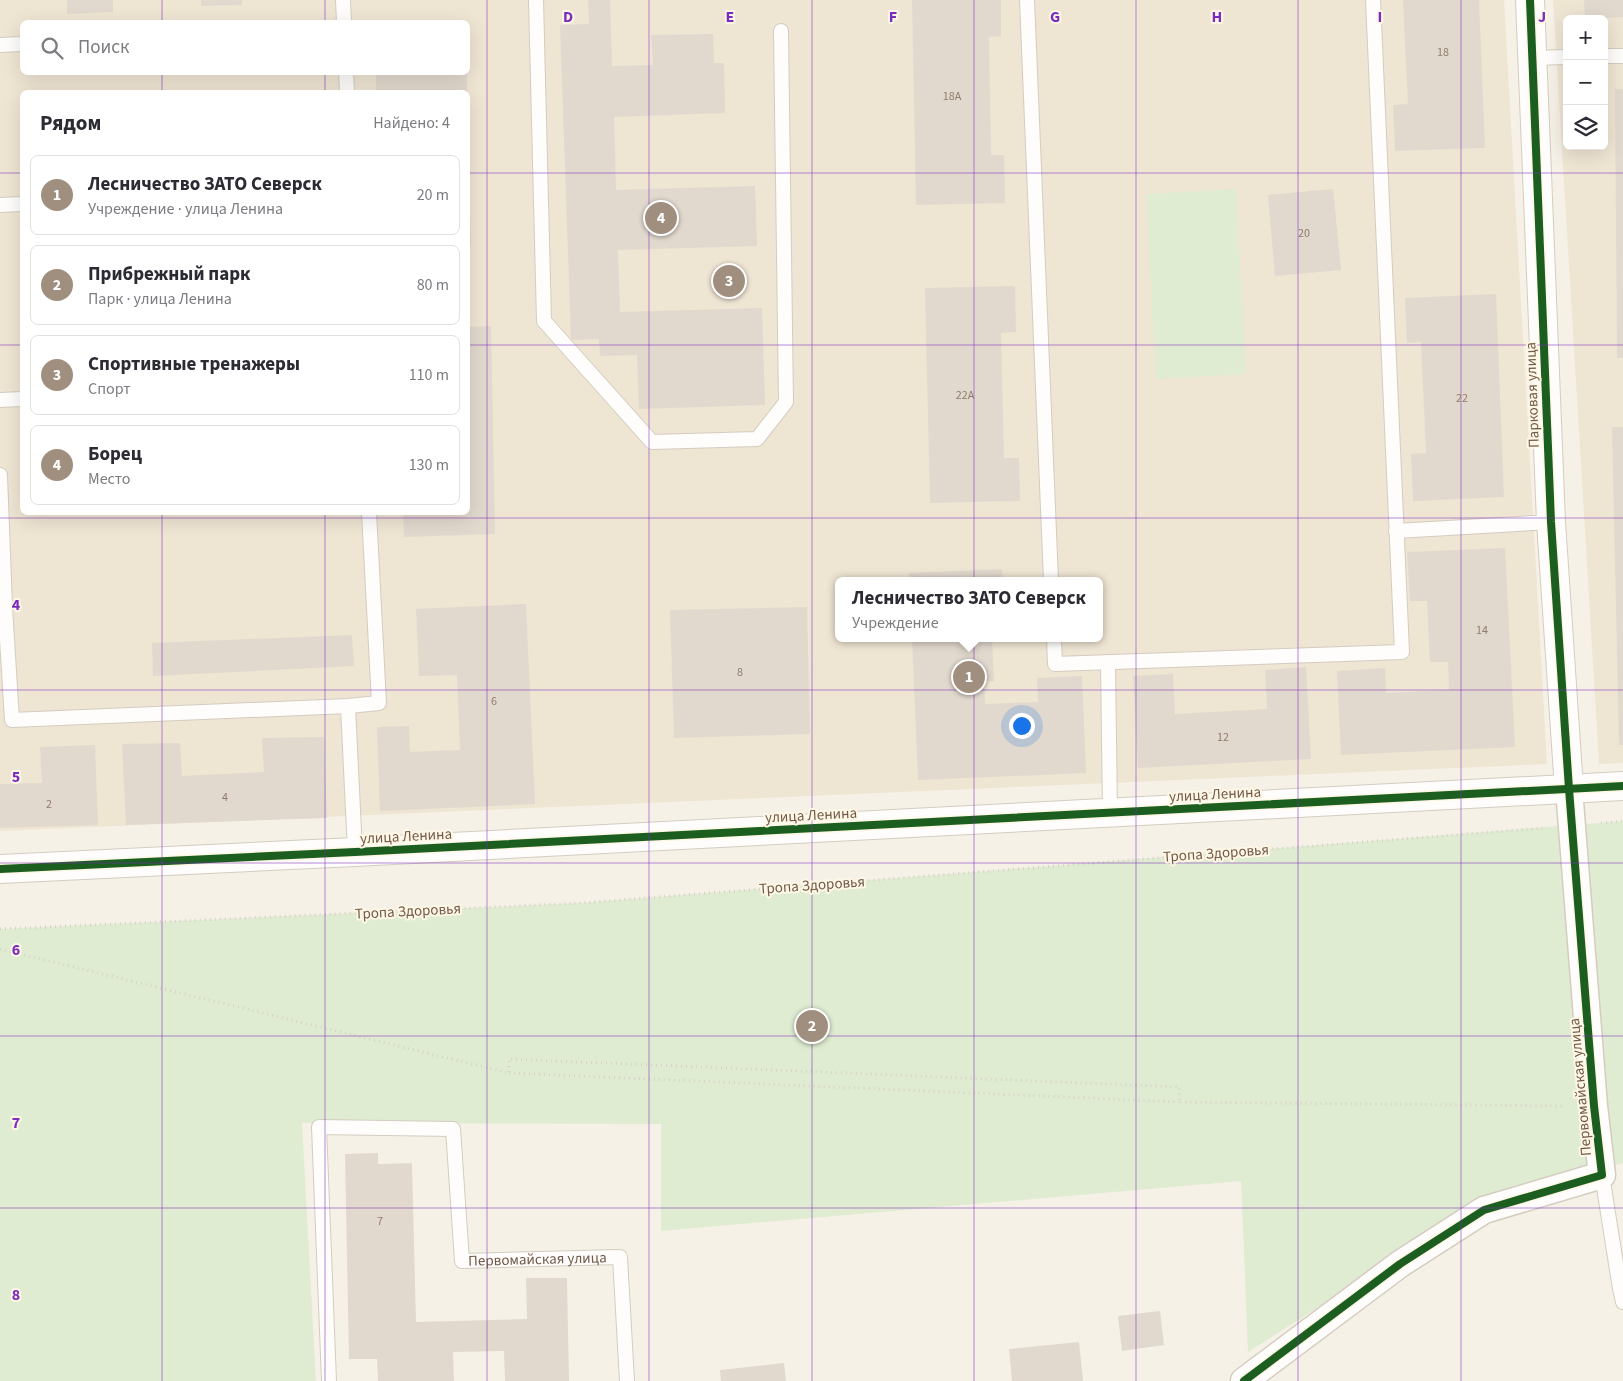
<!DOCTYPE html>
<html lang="ru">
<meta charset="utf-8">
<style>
body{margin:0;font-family:"Source Sans 3",sans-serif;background:#f2f2f3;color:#2b2b33}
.controls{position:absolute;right:15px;top:15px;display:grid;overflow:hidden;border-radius:8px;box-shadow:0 5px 20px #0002}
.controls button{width:45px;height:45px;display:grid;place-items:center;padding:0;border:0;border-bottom:1px solid #e1e1e2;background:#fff;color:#2b2b33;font:25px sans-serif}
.you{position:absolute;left:1021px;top:725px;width:18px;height:18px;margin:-12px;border:4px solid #fff;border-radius:50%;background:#1a73e8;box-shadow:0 0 0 8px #1a73e833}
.badge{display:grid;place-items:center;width:32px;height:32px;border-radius:50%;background:#a08f7f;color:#fff;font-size:16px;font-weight:700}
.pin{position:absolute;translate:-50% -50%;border:2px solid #fff;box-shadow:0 1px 5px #0006}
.popup{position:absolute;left:835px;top:577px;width:268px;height:65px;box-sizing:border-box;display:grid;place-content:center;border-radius:8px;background:#fff;filter:drop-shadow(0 1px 4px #0005);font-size:16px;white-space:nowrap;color:#7c7c81}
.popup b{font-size:19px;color:#2b2b33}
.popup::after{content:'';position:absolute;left:50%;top:100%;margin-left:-10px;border:10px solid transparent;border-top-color:#fff}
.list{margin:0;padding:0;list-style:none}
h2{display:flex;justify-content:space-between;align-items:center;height:65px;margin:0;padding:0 20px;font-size:21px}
h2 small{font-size:16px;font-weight:400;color:#7c7c81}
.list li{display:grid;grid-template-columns:32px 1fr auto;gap:15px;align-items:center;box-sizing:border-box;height:80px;margin:0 10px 10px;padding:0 10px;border:1px solid #e1e1e2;border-radius:8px}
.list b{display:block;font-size:19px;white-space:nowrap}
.list p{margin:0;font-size:16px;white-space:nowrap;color:#7c7c81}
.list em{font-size:16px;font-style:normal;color:#7c7c81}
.icon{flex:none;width:28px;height:28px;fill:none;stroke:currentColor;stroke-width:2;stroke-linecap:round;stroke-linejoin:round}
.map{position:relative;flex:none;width:1623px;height:1381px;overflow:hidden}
.search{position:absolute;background:#fff;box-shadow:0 5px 20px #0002;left:20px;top:20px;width:450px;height:55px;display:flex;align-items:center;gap:12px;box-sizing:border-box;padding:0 18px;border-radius:8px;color:#7c7c81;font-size:19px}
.panel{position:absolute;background:#fff;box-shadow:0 5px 20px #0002;left:20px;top:90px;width:450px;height:425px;border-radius:8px}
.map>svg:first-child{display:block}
</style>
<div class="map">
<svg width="1623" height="1381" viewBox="0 0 1623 1381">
<rect width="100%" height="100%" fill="#f6f1e6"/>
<g fill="#efe5d3" fill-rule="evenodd">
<path d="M0 0H1504L1547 764 0 831ZM22 22H468V72H22ZM22 92H468V512H22ZM839 581H1099V638H839Z"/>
<path d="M1553 0H1623V763L1599 764ZM1567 19H1604V146H1567Z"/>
</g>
<g fill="#dfecd1">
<polygon points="1236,189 1246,374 1156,379 1146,194"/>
<polygon points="1623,821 1623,1163 1490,1198 1248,1352 1241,1181 661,1231 661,1124 302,1123 316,1381 0,1381 0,929 580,903"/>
</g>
<g fill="#e2d9ce">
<polygon points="67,0 113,0 113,12 67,14"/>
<polygon points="201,0 242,0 242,5 201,6"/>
<polygon points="588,0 610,0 612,66 653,65 651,35 713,34 714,63 724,63 725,113 614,117 616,190 755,186 757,246 618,250 620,312 762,308 765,405 639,409 637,355 600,356 599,339 571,340 560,25 589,24"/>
<polygon points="912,0 1001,0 1001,36 989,37 991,155 1004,155 1005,203 916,205"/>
<polygon points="1403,0 1479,0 1485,148 1395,151 1393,105 1408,104"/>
<polygon points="1584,0 1623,0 1623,17 1585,19"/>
<rect x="376" y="72" width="91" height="20"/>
<polygon points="1615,89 1623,89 1623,358 1617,358"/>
<polygon points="468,180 469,180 471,246 468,246"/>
<polygon points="1333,189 1341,270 1275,276 1268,195"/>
<polygon points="1015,286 1016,332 1001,333 1004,458 1019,458 1020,501 930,503 925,288"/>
<polygon points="1496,294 1504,497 1413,501 1411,454 1426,453 1421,342 1407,343 1405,298"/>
<polygon points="491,326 495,534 404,537 403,512 468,512 468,327"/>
<polygon points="1612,427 1623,427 1623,745 1619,745"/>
<polygon points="1505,548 1515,747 1341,755 1337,671 1385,668 1386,693 1449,690 1448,662 1430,662 1427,601 1410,601 1407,552"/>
<polygon points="1002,569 1003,581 909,581 909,573"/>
<polygon points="526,604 535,804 380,811 377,727 409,726 410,752 460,750 457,675 419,676 416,609"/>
<polygon points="807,607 810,734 674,738 670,610"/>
<polygon points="352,635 354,666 153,676 152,643"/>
<polygon points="912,638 992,638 994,681 984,681 985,704 1038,702 1037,678 1082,676 1086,773 918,780"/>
<polygon points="1306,667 1311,759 1138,768 1133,676 1173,674 1175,714 1267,709 1265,670"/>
<polygon points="324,737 327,818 126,825 122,744 180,743 182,776 264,772 262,738"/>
<polygon points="95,745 98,825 0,828 0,784 42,783 40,747"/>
<polygon points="378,1153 378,1164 412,1163 416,1322 527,1319 526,1278 567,1278 569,1381 505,1381 504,1351 453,1352 454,1381 378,1381 377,1359 349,1359 345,1154"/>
<polygon points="1160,1311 1164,1345 1122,1351 1118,1316"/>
<polygon points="1079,1342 1083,1381 1012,1381 1009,1349"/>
<polygon points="784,1363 786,1381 721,1381 720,1370"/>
</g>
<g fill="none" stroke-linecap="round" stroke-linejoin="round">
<defs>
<g id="service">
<polyline points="343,0 344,22"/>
<polyline points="536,0 544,321 652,442 757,439 786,402 781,31"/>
<polyline points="1027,0 1051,581"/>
<polyline points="0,45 22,44"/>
<polyline points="1604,56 1623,56"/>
<polyline points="1533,58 1567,57"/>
<polyline points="346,72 347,92"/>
<polyline points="0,205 22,204"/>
<polyline points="0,400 22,399"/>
<polyline points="0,475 5,607 12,720 348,706 379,703 369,512"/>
<polyline points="1396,531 1551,522"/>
<polyline points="1054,638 1055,664 1402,652 1373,0"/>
<polyline points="1108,662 1110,813"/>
<polyline points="348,706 355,852"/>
<polyline points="1602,1175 1620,1289 1623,1302"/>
<path id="s1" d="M329 1381 319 1127 453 1129 462 1261 620 1257 627 1381"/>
</g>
<polyline id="minor" points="1244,1381 1400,1264 1484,1210 1602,1175 1594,1106 1569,789"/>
<g id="tertiary">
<polyline points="1530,0 1551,522 1569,789"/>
<polyline points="0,869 355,852 1623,786"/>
</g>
</defs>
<use href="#service" stroke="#d4ccc1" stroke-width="16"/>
<use href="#minor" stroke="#d4ccc1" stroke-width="29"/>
<use href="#tertiary" stroke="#d4ccc1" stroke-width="30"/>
<g stroke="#d9d1ca" stroke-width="3" stroke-dasharray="1 4" stroke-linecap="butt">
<polyline points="1601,823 1623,821"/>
<polyline points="0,929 580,903 1543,828"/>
<polyline points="0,949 509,1073 509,1059 1179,1087 1179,1102 1565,1106"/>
<polyline points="509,1073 1179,1102"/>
</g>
<use href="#service" stroke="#fefdfb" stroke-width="14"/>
<use href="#minor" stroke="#fefdfb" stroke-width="26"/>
<use href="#tertiary" stroke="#fefdfb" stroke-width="28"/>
<defs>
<g id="cycleway">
<polyline points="0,869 355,852 1623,786"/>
<polyline points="1244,1381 1400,1264 1484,1210 1602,1175 1594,1106 1569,789 1551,522 1530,0"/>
</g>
</defs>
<use href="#cycleway" stroke="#fff7e6" stroke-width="11"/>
<use href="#cycleway" stroke="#1b5e20" stroke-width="8"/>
</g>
<path fill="none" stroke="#7b2cbf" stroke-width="1" stroke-opacity="0.55" d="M162 0V22M325 0V22M487 0V1381M649 0V1381M812 0V1381M974 0V1381M1136 0V1381M1298 0V1381M1461 0V1381M162 72V92M325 72V92M0 173H22M468 173H1623M0 345H22M468 345H1623M162 512V1381M325 512V1381M0 518H1623M0 690H1623M0 863H1623M0 1036H1623M0 1208H1623"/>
<g text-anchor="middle" stroke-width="4" stroke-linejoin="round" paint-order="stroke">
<g font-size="12" fill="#907c6c">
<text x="1443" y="56">18</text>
<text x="952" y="100">18А</text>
<text x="1304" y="237">20</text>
<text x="965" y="399">22А</text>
<text x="1462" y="402">22</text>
<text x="1482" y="634">14</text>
<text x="740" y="676">8</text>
<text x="494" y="705">6</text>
<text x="1223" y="741">12</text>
<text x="225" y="801">4</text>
<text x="49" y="808">2</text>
<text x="380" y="1225">7</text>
</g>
<g font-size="15" fill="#725a48" stroke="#fff7e6">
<text transform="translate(1532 395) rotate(-92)" y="5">Парковая улица</text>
<text transform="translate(1215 794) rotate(-3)" y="5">улица Ленина</text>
<text transform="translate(811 815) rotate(-3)" y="5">улица Ленина</text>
<text transform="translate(406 836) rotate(-3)" y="5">улица Ленина</text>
<text transform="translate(1216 853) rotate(-4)" y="5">Тропа Здоровья</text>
<text transform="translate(812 885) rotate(-4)" y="5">Тропа Здоровья</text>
<text transform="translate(408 911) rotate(-3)" y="5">Тропа Здоровья</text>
<text transform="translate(1580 1087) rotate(-95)" y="5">Первомайская улица</text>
<text dy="5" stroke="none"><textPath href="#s1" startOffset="596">Первомайская улица</textPath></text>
</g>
</g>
<g font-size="16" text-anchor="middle" font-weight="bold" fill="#7b2cbf" stroke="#fff7e6" stroke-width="4" stroke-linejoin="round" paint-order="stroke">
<text x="568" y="22">D</text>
<text x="730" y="22">E</text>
<text x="893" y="22">F</text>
<text x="1055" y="22">G</text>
<text x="1217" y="22">H</text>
<text x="1380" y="22">I</text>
<text x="1542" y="22">J</text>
<text x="16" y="610">4</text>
<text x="16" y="782">5</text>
<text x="16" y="955">6</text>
<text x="16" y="1128">7</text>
<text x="16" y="1300">8</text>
</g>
</svg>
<div class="controls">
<button>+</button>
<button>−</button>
<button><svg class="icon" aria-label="layers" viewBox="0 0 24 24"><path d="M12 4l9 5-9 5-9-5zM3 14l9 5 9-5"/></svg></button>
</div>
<div class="you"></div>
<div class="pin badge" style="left:969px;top:677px">1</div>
<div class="popup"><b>Лесничество ЗАТО Северск</b>Учреждение</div>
<div class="pin badge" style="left:812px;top:1026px">2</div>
<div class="pin badge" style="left:729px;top:281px">3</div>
<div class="pin badge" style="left:661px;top:218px">4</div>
<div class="search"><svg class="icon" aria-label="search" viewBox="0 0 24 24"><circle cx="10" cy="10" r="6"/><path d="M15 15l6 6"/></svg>Поиск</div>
<section class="panel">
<h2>Рядом<small>Найдено: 4</small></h2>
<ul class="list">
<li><span class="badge">1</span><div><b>Лесничество ЗАТО Северск</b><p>Учреждение · улица Ленина</p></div><em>20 m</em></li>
<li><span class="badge">2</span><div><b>Прибрежный парк</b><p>Парк · улица Ленина</p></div><em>80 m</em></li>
<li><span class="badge">3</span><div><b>Спортивные тренажеры</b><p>Спорт</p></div><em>110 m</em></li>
<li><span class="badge">4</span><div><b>Борец</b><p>Место</p></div><em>130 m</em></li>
</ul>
</section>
</div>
